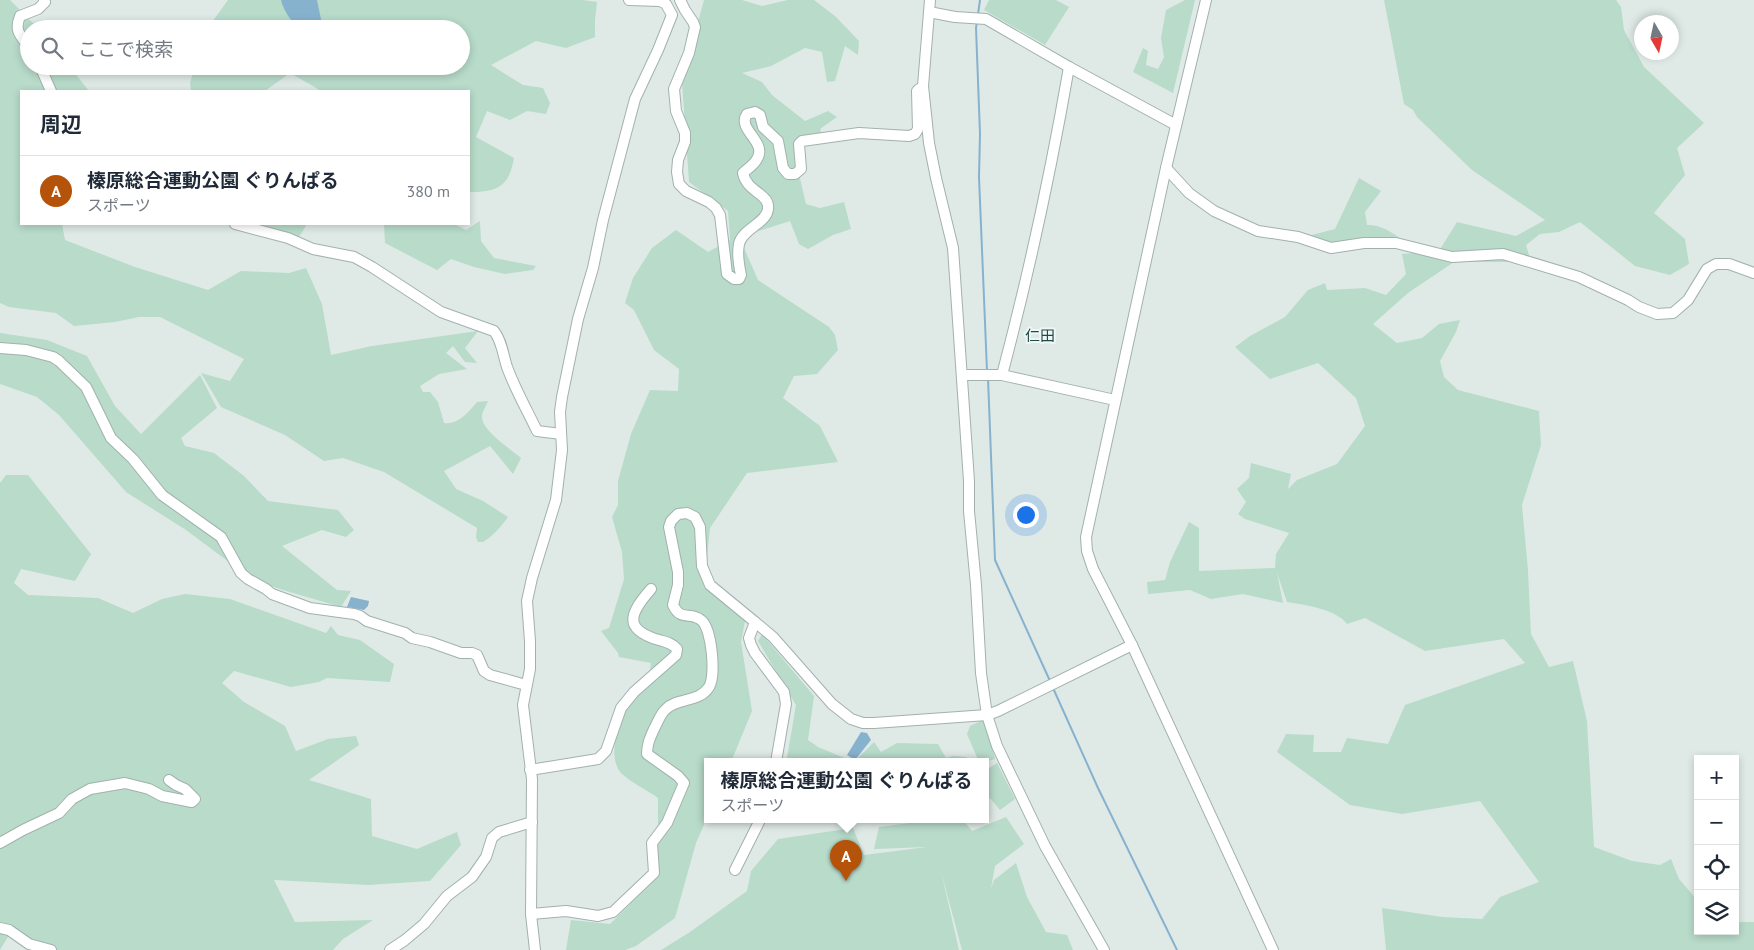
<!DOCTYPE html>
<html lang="ja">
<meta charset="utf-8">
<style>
body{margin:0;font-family:"PT Sans","Noto Sans JP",sans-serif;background:#f2f2f3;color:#1f2937}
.controls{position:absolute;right:15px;bottom:15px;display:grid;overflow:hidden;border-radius:0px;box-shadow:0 2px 8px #0003}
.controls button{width:45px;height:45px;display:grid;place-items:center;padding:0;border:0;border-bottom:1px solid #e0e1e3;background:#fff;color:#1f2937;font:25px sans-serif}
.compass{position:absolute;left:1634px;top:15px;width:45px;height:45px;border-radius:50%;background:#fff;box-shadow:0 2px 8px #0003;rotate:171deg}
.you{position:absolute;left:1025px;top:514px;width:18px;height:18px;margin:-12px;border:4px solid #fff;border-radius:50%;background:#1a73e8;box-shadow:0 0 0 8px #1a73e833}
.badge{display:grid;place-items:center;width:32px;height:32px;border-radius:50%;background:#b45309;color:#fff;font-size:16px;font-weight:700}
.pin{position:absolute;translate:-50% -41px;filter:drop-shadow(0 1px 2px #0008)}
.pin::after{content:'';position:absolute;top:26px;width:18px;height:15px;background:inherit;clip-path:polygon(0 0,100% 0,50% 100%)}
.popup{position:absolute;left:704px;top:758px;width:285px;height:65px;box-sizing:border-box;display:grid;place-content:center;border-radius:0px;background:#fff;filter:drop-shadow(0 1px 4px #0005);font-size:16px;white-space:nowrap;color:#747a83}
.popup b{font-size:19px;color:#1f2937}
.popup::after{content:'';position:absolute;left:50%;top:100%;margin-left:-10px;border:10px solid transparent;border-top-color:#fff}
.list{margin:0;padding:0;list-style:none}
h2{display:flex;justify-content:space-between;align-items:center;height:65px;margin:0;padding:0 20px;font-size:21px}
h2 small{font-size:16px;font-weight:400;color:#747a83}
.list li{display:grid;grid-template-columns:32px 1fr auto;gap:15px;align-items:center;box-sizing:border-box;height:70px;padding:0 20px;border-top:1px solid #e0e1e3}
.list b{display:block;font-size:19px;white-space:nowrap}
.list p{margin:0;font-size:16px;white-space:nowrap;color:#747a83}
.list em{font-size:16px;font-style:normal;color:#747a83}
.icon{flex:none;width:28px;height:28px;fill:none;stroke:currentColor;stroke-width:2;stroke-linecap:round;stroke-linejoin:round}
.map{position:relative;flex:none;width:1754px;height:950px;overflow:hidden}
.search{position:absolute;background:#fff;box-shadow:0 2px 8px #0003;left:20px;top:20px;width:450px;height:55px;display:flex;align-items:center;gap:12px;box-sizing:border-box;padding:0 18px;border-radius:28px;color:#747a83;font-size:19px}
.panel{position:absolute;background:#fff;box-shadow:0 2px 8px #0003;left:20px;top:90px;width:450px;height:135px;border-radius:0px}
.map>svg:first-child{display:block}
</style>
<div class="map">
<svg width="1754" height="950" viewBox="0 0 1754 950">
<rect width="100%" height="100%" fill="#dfeae7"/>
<g fill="#b8dbca">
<path d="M0 0H10L39 29H29V66H74L77 76 89 91H21V224H62L65 240 135 267 208 290 241 271 289 273 306 268 322 304 331 355 372 346 478 331 465 348 477 363 465 362 453 346 446 353 467 369 439 374 420 386 423 392H430L438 402 444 423C458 425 469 412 477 402L488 401C486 406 482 412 482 417 482 431 511 449 521 458L513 474 490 446 444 471 456 489 483 501 508 517C501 527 493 536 483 542H478L476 537 477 528 384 472 343 458 324 461 285 435 221 407 201 373 230 381 244 359 160 317H139L115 322 74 326 56 313 9 307 0 303Z"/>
<path d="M228 0H583L597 2 595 20V37L566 48 536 41 491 65 523 85 543 88 550 103 546 114 527 111 510 120 487 111 476 137 514 158C509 187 497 192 469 192V91H320L318 89 290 73 265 91H191L190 83 195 66H461V29H207Z"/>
<path d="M704 0H742L762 6 788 0H814L835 16 859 41 858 55 845 46 835 81 827 82 822 52 805 48 771 66 742 73 762 82 772 95 805 121 828 111 837 117 820 129 823 136 795 139 794 153 806 204 820 208 844 202 851 229 833 235 808 249 799 244 790 221 749 234 744 248 758 280 829 327 835 335 838 350 817 374 794 376 783 398 820 426 838 462 747 473 710 528 704 587 745 621 741 642 752 711 731 762H707V818L696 843 675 918 636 946 625 950H566L571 920 610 924 658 877V798C647 790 632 783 622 774 605 757 620 717 632 701 636 695 642 690 648 685L651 663 619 657 618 653 601 631 609 628 624 579 622 552 612 517 618 505V481L631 434 650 390 678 391 679 369 654 350 634 310 625 303 633 278 652 248 676 230 708 252 730 240 728 211 689 182 682 82Z"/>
<polygon points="989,0 1056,0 1069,7 1045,45 984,10"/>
<polygon points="1185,0 1195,0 1173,93 1133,72 1143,48 1148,51 1146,65 1158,69 1164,57 1161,38 1166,10"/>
<path d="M1384 0H1616L1621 7 1624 30 1644 67 1704 123 1677 148 1685 175 1654 213 1685 239 1689 264 1670 275 1635 266 1580 222 1559 232 1540 234 1526 245 1531 262H1454L1408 293 1373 324 1397 343 1422 338 1439 324 1460 320 1456 332 1440 361 1444 377 1458 390 1539 411 1541 445 1522 505 1528 571 1531 634 1549 667 1573 661 1587 721 1594 847 1632 861 1660 865 1671 859 1679 879 1698 901V931H1735V922H1754V950H1386L1382 908 1442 917 1482 919 1500 897 1539 882 1480 801 1402 814 1350 805 1277 752 1286 734 1314 735 1313 752H1341L1347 738 1388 744 1405 705 1525 663 1504 639 1425 651 1365 618 1347 624C1336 609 1305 605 1287 602L1277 573 1283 603 1243 594 1211 599 1190 590 1148 594 1147 582 1165 580 1170 562 1189 522 1199 528V571L1275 568 1276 554 1289 533 1245 519 1238 514 1246 502 1237 489 1249 478 1251 463 1291 474 1288 489 1297 480 1337 464 1365 426 1356 398 1318 363 1270 379 1235 347 1250 336 1285 317 1308 290 1325 283 1327 290 1365 288 1386 295 1406 274 1402 254 1439 251 1457 222 1516 236 1545 220 1472 170 1417 117 1413 110 1404 104Z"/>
<path d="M1359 178 1381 191 1365 212 1367 225C1379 224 1392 232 1401 239L1326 243 1308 236 1335 229Z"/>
<polygon points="480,221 481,241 494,258 536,266 533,270 505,274 474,267 451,259 437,270 385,243 384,224 454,224 466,230"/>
<polygon points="258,224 310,224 307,224 299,237"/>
<polygon points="0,333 47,340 87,356 115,406 141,434 200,375 217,408 181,438 185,446 214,453 244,476 268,501 338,510 354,530 346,537 322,530 282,546 337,590 351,591 341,607 283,590 253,580 186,530 126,492 59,415 37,397 0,384"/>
<polygon points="6,475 28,475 91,554 75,581 21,569 14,583 28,595 98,598 133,613 162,599 185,594 230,599 326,633 331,626 338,635 360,640 394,664 390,682 327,678 319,682 291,687 234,671 222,683 244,702 285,726 296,751 328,739 356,736 359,745 309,780 371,799 372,836 417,849 457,832 461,845 430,881 368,885 274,880 295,922 373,920 343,939 333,950 54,950 11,932 0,950 0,483"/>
<polygon points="762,634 814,696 808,740 818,747 854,762 792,762 787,758 796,705 758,641"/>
<polygon points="985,719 995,759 985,762 979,762 967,734 970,726"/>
<polygon points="874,742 881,752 897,743 938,744 946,758 953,756 966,757 968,762 854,762"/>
<polygon points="997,763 1015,799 1000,810 991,799 985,797 985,771"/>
<polygon points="1006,817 1024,844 995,866 991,888 994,880 1016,863 1027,897 1046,932 1067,935 1073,950 962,950 941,871 959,950 661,950 690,932 747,891 751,871 778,839 853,828 864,855 927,847 874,849 879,827 933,820 963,820 972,831"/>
</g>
<g fill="#87b2ce">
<path d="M281 0H317L322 24 302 29C291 22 284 12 281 0Z"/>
<polygon points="351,597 369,601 368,606 364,610 347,607"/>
<polygon points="861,732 867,733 871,740 855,760 847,755"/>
</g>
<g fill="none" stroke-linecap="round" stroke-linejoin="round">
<g stroke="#87b2ce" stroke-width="2">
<polyline points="978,14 980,0"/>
<polyline points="977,21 976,28 980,134 979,177 987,371"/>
<polyline points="988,378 995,560 1050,681"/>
<polyline points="1053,688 1098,788 1177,950"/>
</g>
<defs>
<g id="minor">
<path d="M680 0 685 10 693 22 695 27 689 53 674 89 676 111 685 133V142L678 160 677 172 679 184 686 191 709 202 716 208 720 215 727 274 734 279H739L741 275C739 266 737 254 739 244 742 229 767 223 768 209 770 193 747 193 743 173 747 169 754 165 757 159 768 142 736 129 747 114L755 112 760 115 763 127 778 141 783 168 788 174H795L801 169 799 144 802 141 859 133 909 136 915 134 918 129 917 91 919 89"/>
<polyline points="930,0 923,86 929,143 936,178 953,248 969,481 969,511 976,585 981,673 987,715 997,746 1045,846 1104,950"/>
<polyline points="1206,0 1166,168 1086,537 1087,551 1093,569 1132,645 1273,950"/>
<polyline points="929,12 955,17 986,19 1069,67 1176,125"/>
<path d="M29 47C20 35 14 31 20 16L38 9 45 2 44 0"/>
<polyline points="40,66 51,91"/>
<polyline points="1166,168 1189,193 1214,211 1258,231 1298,237 1331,248 1364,243 1396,243 1452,257 1503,254 1579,277 1628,300 1639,307 1657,314 1673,313 1688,300 1707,269 1716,264 1729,264 1754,273"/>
<path d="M235 224 288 238 313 249 354 257 372 267 441 312 494 331C502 341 503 355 507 367 515 389 527 410 537 431L561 434"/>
<polyline points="0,348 26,350 53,357 59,361 86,387 111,438 133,459 162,495 221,537 241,573 248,579 266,589 272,594 310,608 354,614 360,616 367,621 405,633 412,638 430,642 461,653 472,653 477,655 484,671 490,675 526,685"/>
<polyline points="962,375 1002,375 1115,400"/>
<path d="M1002 375C1029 273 1051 171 1069 67"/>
<polyline points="776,762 786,704 784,692 755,653 751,645 749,638 755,622 773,637 832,704 851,719 863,723 874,723 987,715 998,711 1132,645"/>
<path d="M530 770 598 759 606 751 621 708 634 692 676 655 677 649C672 643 666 642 659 640 622 629 630 613 651 589"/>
<polyline points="0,843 23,830 59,813 72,799 90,789 125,783 149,789 162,796 192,802 195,799 185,789 176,785 169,780"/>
<polyline points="735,870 760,820"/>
<path d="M531 914 566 911 598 916 613 912 654 873 652 843 667 823 684 783 678 776 647 754C647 744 650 738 654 729 658 722 660 714 666 709 678 697 699 703 709 687 716 676 712 628 701 620 690 611 681 622 673 605L678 585V572L669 527 671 521 678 514 687 513 695 517 700 527 702 566 710 585 755 622"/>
<polyline points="0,928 9,930 29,944 51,950"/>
<polyline points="390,950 405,940 424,924 447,896 472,877 486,857 492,838 499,832 532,822"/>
<polyline points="535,950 531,914 532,779 523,705 530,669 530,641 527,601 532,578 556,500 562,450 560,412 562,397 578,319 593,268 603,220 635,99 658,50 672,15 666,4 660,1 629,0"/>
</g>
</defs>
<use href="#minor" stroke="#a2b1af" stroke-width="12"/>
<use href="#minor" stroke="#fff" stroke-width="10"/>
</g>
<g text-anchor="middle" stroke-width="4" stroke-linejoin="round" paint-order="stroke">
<g font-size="15" fill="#1d4a4a" stroke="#eff7f5">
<text x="1040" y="341">仁田</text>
</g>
</g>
</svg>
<div class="controls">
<button>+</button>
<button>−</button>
<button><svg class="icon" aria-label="locate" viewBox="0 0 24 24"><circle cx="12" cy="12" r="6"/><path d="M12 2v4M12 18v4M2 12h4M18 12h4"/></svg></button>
<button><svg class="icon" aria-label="layers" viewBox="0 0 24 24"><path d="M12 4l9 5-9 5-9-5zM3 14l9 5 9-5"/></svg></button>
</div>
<svg class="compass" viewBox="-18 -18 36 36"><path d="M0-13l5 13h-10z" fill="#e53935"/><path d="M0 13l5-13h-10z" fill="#747a83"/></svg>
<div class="you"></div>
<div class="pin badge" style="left:846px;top:881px">A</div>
<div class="popup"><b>榛原総合運動公園 ぐりんぱる</b>スポーツ</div>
<div class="search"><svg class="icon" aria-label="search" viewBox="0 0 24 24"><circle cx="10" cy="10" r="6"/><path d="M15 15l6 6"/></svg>ここで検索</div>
<section class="panel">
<h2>周辺<small></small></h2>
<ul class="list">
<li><span class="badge">A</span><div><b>榛原総合運動公園 ぐりんぱる</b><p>スポーツ</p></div><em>380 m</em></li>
</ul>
</section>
</div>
